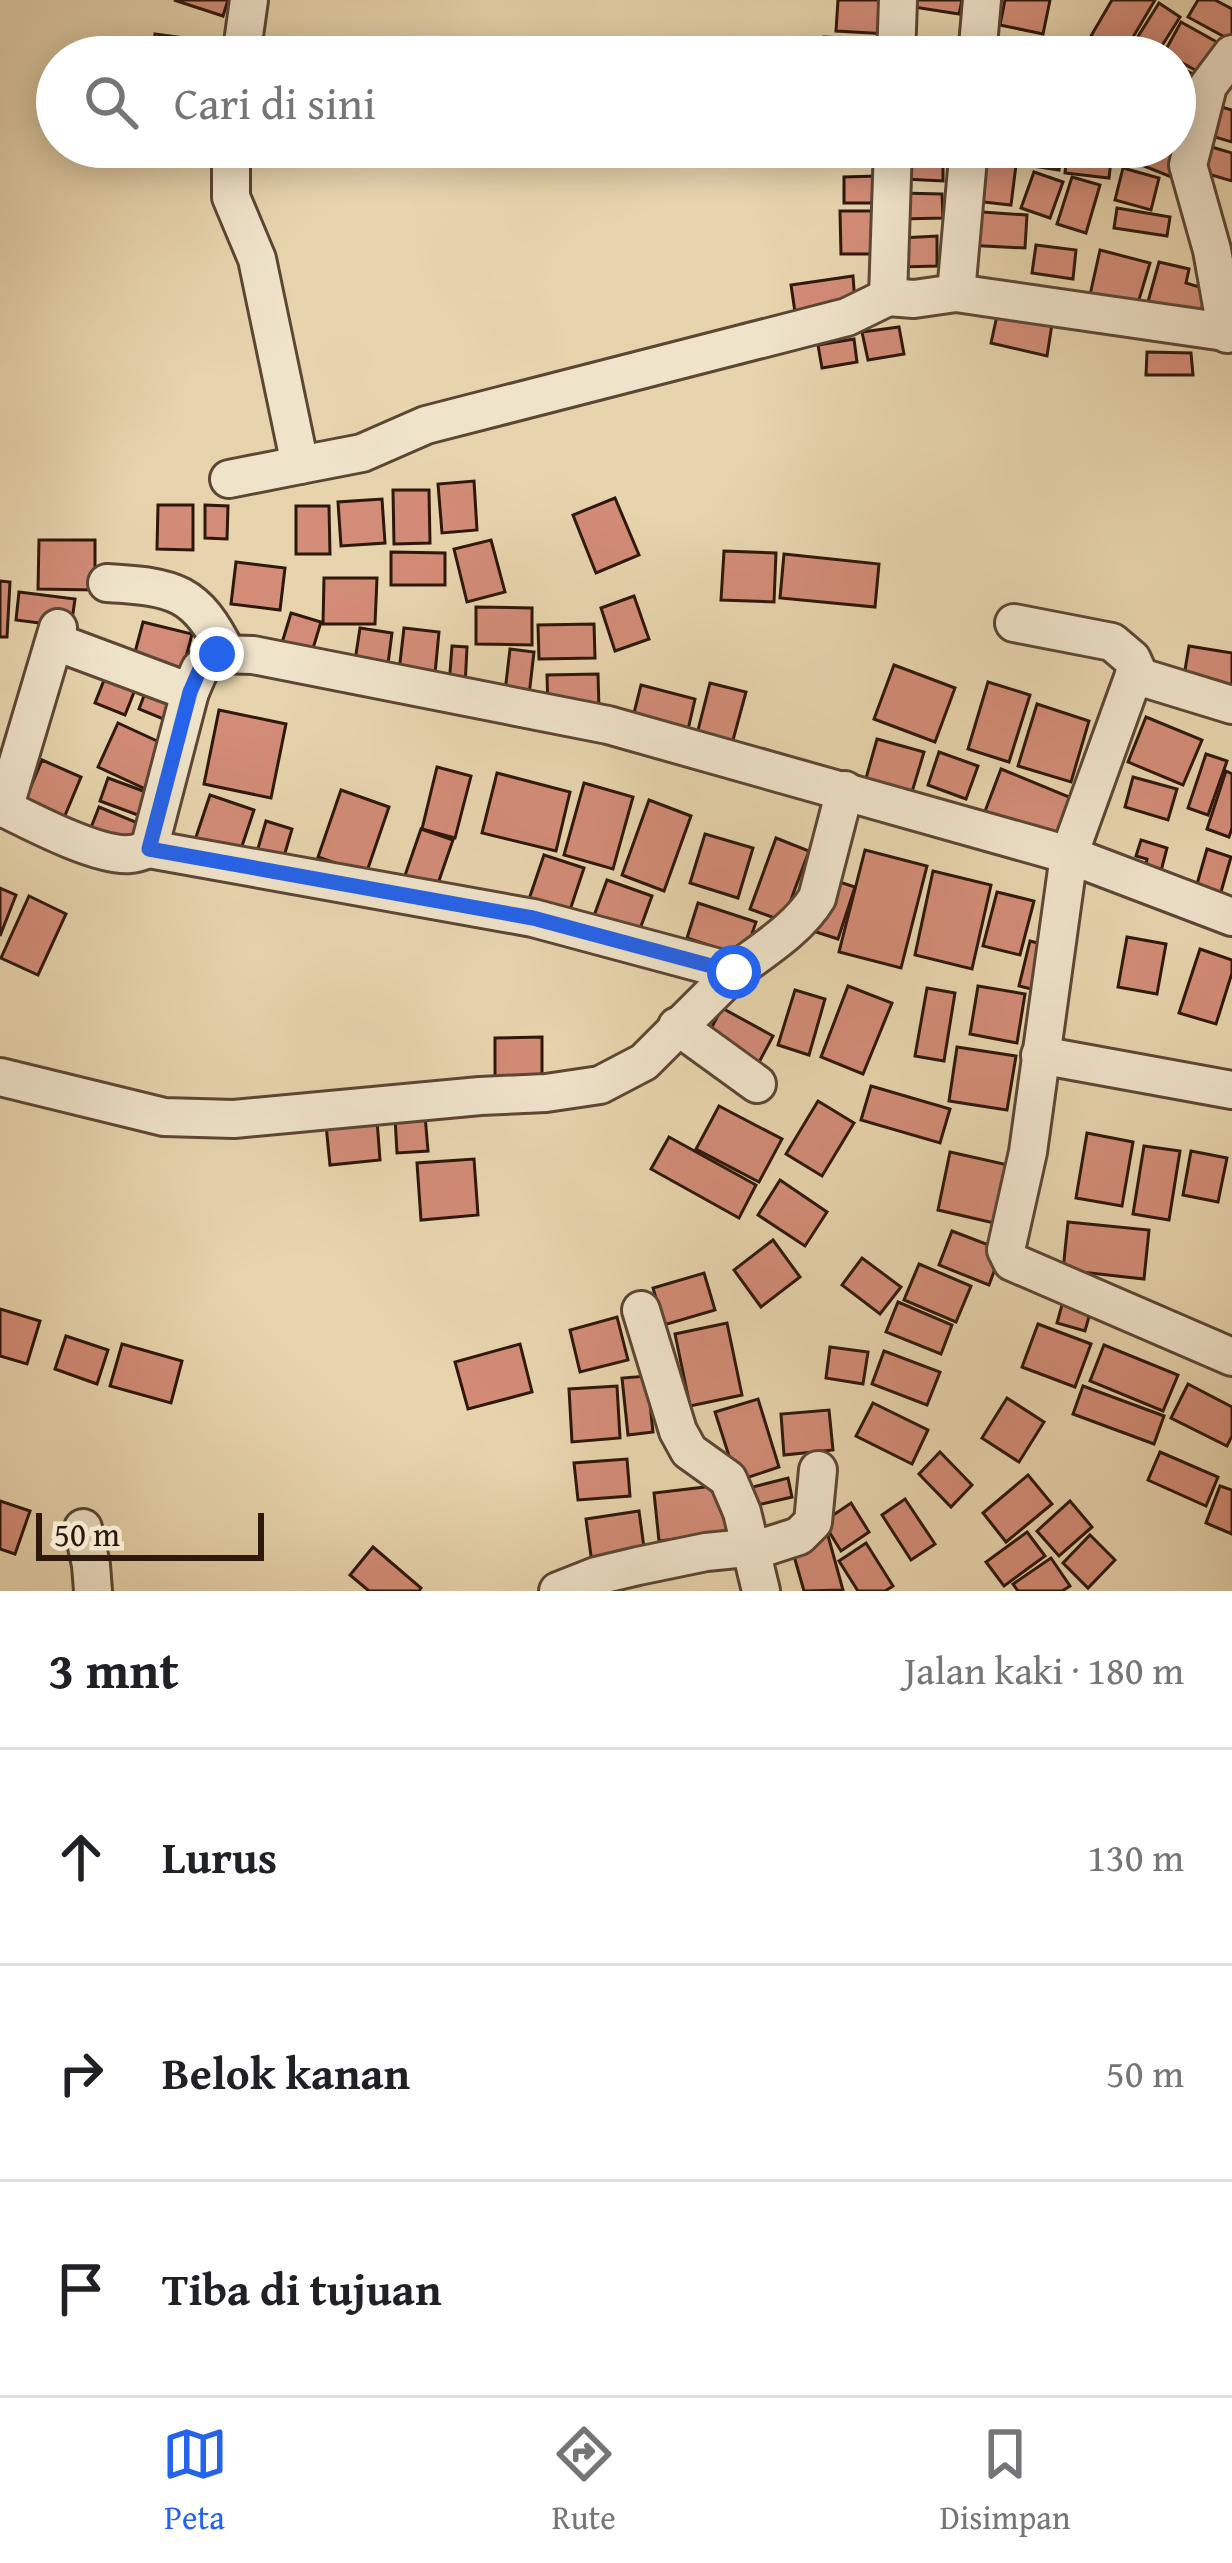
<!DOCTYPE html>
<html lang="id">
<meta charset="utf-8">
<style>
body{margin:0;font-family:"Gentium Book Plus",serif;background:#f2f2f2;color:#202124}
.scale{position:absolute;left:36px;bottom:30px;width:228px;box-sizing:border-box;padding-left:12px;border:6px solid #2e170b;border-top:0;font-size:33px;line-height:42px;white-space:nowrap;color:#2e170b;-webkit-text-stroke:9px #efe3ca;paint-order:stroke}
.stop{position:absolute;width:36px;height:36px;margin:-27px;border:9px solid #2563eb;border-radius:50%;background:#fff}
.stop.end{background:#2563eb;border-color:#fff;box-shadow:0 3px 12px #0008}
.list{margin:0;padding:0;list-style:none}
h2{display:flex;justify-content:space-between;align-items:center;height:156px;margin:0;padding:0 48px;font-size:51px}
h2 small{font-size:39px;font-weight:400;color:#757577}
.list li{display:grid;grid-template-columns:78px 1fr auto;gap:36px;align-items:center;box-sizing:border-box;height:216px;padding:0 48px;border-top:3px solid #e0e0e0}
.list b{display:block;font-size:45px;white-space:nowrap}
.list em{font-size:39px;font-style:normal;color:#757577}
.icon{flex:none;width:66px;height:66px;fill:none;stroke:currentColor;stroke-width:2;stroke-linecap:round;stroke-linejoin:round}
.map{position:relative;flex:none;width:1232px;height:1591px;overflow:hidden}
.search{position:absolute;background:#fff;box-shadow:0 6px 30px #0003;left:36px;right:36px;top:36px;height:132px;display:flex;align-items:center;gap:30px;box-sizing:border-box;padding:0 42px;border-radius:66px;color:#757577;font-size:45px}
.sheet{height:804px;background:#fff}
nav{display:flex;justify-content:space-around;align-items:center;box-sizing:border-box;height:168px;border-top:3px solid #e0e0e0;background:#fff;font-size:33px;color:#757577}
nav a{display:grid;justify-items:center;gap:6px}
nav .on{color:#2563eb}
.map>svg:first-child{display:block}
</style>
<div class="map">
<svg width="1232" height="1591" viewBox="0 0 1232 1591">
<rect width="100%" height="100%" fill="#e7d4ad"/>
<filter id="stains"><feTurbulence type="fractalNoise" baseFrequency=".00167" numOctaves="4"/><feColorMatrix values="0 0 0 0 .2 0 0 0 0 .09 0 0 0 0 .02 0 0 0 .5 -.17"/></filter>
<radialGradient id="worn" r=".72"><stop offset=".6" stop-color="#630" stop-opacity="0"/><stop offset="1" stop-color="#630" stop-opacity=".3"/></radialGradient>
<g fill="#d38c77" stroke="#2e170b" stroke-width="3">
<polygon points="174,0 228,0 223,16"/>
<polygon points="838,0 889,0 888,34 836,31"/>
<polygon points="915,0 962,0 959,14 914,7"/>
<polygon points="1005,0 1050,0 1043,34 1000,25"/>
<polygon points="1112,0 1155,0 1123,54 1091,36"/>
<polygon points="1198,0 1215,0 1232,9 1232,41 1188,17"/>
<polygon points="1159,3 1180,17 1158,52 1137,38"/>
<polygon points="1181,22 1224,46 1208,77 1164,53"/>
<polygon points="155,34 214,42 212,57 152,57"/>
<polygon points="824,37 886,40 885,57 823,57"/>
<polygon points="912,47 962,51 961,57 911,57"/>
<polygon points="1175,65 1207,81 1194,108 1175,98"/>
<polygon points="1218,106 1232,110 1232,142 1208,135"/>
<polygon points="1175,140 1186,144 1174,178 1121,157 1125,147 1175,147"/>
<polygon points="1205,145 1232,153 1232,181 1198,171"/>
<polygon points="1021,147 1062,147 1059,170 1019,164"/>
<polygon points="980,153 1017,157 1011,205 974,201"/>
<polygon points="1067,155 1111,160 1109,178 1065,173"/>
<polygon points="906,160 943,163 943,181 905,179"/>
<polygon points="1123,168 1159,178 1151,210 1115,200"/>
<polygon points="1034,172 1063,182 1050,218 1021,208"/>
<polygon points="877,176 878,203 844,203 844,177"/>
<polygon points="1072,177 1100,185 1086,233 1057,224"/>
<polygon points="899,193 942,194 943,218 900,219"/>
<polygon points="1117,208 1170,217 1167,236 1114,228"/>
<polygon points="840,211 880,211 880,254 841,254"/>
<polygon points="968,211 1027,215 1025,248 966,245"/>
<polygon points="937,236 937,266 901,267 901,238"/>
<polygon points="1036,245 1076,250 1073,279 1032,273"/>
<polygon points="1100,250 1150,263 1135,313 1088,304"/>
<polygon points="1159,262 1189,269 1186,283 1206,289 1199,321 1146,309"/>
<polygon points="853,276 855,303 795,312 791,285"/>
<polygon points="998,311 1052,324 1047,356 991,343"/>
<polygon points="899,327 904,354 868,360 862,332"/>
<polygon points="854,339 857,362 822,368 818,345"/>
<polygon points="1147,352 1191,353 1193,375 1146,375"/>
<polygon points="474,481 477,530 442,533 438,484"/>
<polygon points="393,490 429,490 430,543 394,544"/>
<polygon points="615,498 639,555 596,573 573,515"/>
<polygon points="382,499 385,543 341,546 338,502"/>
<polygon points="158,505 193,505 193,550 157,549"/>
<polygon points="205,505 228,506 227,539 205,538"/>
<polygon points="296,506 329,506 330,554 296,554"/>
<polygon points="39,540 95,540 95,590 38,589"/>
<polygon points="491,540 505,592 467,602 454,549"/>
<polygon points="724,551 776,553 774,602 721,600"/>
<polygon points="391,552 445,553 445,585 391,585"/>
<polygon points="784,554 879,564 875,607 780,598"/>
<polygon points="236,562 285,568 280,610 231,604"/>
<polygon points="324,578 377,578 375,624 323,624"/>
<polygon points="0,581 10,582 7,637 0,637"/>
<polygon points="19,592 75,599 71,627 16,620"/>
<polygon points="634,596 649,639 615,651 601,608"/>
<polygon points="476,607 532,608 532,645 476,644"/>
<polygon points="291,613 321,622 308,665 278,656"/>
<polygon points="143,622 192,634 183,669 134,656"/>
<polygon points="594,624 595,658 539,659 538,625"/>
<polygon points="360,628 392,633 386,679 353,674"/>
<polygon points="404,628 439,632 434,684 398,680"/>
<polygon points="452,646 467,647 465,687 449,686"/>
<polygon points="1189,646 1232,653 1232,690 1183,682"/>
<polygon points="510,649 534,652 528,704 504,700"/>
<polygon points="110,665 140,677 125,715 95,703"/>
<polygon points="894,665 955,688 935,742 874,719"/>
<polygon points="598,674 599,709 548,710 547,675"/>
<polygon points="150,680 185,693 173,723 139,709"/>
<polygon points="988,682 1030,695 1009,762 968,749"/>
<polygon points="710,683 746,692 729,755 694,746"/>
<polygon points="641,685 695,699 687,734 632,721"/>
<polygon points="1037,704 1089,721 1071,782 1018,766"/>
<polygon points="219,710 286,724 271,798 204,784"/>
<polygon points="1146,717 1202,740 1183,785 1128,762"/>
<polygon points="118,723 170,747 150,791 98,767"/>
<polygon points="877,739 924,752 909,802 863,789"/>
<polygon points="939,752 978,766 966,799 928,785"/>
<polygon points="1206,754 1227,761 1208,815 1188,808"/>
<polygon points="42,760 81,777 61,825 22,808"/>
<polygon points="437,767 471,776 455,838 422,829"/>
<polygon points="1001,769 1074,799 1056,844 984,814"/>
<polygon points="1226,771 1232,774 1232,828 1229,837 1207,829"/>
<polygon points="497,773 570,792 556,851 482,833"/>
<polygon points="1133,777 1177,789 1168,820 1125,807"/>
<polygon points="108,778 154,795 146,818 100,801"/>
<polygon points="584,783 633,797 613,869 564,855"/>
<polygon points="341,790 389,807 366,874 318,857"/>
<polygon points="210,795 254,810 237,861 193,846"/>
<polygon points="649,800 691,816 664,891 622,875"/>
<polygon points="99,807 138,823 127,853 87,838"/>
<polygon points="266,821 292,829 280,870 254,862"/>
<polygon points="421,829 453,840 434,895 402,884"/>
<polygon points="705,834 753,848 738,898 690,883"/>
<polygon points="776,838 809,851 783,921 750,909"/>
<polygon points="1141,840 1167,848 1160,875 1145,870 1147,859 1136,856"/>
<polygon points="1207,849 1231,857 1217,906 1193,898"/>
<polygon points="865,850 927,866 901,968 839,952"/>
<polygon points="544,855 584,868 567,919 527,905"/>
<polygon points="933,871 991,885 972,969 915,955"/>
<polygon points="827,878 855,887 838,939 810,930"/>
<polygon points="607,880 652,896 636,940 591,924"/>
<polygon points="0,888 16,895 0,936"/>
<polygon points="997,892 1034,901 1020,955 983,946"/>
<polygon points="29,896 66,914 38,975 1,958"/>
<polygon points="698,903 756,922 744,957 687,938"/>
<polygon points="1127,937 1166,944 1157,994 1118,987"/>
<polygon points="1030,941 1054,947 1043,992 1019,986"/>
<polygon points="1200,949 1232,960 1232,973 1216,1024 1179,1013"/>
<polygon points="848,986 892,1003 863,1074 821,1057"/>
<polygon points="978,986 1025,994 1017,1043 970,1034"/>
<polygon points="927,988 955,993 944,1061 915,1056"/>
<polygon points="795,990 825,999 809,1055 778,1045"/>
<polygon points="722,1008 773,1036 757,1066 706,1038"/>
<polygon points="542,1037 542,1083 495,1083 495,1038"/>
<polygon points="957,1047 1016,1056 1007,1110 949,1101"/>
<polygon points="871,1086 950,1109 940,1143 861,1120"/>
<polygon points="818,1101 854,1123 822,1176 786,1154"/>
<polygon points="719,1106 782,1139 759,1182 696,1149"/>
<polygon points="425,1115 428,1151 397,1153 395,1117"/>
<polygon points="377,1120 380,1160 330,1165 326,1125"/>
<polygon points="1087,1133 1133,1142 1122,1206 1076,1198"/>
<polygon points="669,1137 756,1185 739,1218 651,1169"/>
<polygon points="1144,1146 1180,1151 1169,1220 1133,1214"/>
<polygon points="1191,1151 1227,1158 1218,1202 1183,1195"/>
<polygon points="950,1152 1021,1168 1007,1226 938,1210"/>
<polygon points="474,1159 478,1215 421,1220 417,1163"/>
<polygon points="780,1180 827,1212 805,1246 758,1215"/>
<polygon points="1068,1222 1149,1230 1144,1279 1063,1270"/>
<polygon points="952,1231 1002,1250 989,1285 939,1265"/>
<polygon points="773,1240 800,1277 761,1307 734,1270"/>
<polygon points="862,1258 901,1287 880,1314 842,1285"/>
<polygon points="919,1264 971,1286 956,1322 904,1300"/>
<polygon points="704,1273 715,1310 664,1325 653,1288"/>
<polygon points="1065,1294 1093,1302 1085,1331 1057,1323"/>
<polygon points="898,1302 952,1325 941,1354 886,1332"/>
<polygon points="0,1309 40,1321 27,1364 0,1356"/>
<polygon points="617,1317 628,1360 580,1372 570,1330"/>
<polygon points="727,1323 742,1395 690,1406 675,1334"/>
<polygon points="1038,1324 1091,1344 1075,1387 1022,1367"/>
<polygon points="66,1336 108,1350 97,1384 55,1369"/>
<polygon points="122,1344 182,1361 171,1403 110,1386"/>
<polygon points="520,1344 532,1392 468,1409 455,1362"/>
<polygon points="1104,1345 1178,1375 1163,1411 1090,1381"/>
<polygon points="830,1347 868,1352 863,1384 826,1378"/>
<polygon points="884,1351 940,1372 927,1405 872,1384"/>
<polygon points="647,1376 653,1432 628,1435 622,1378"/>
<polygon points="1188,1384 1232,1407 1232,1436 1227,1446 1171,1418"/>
<polygon points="617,1386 620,1438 572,1442 569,1389"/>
<polygon points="1083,1386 1164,1416 1154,1444 1073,1414"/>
<polygon points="1007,1398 1044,1422 1019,1462 982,1438"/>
<polygon points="758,1399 779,1467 737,1481 715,1412"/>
<polygon points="873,1403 928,1430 912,1464 856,1436"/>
<polygon points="829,1410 833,1450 784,1455 781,1414"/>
<polygon points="940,1452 972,1485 951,1507 919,1474"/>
<polygon points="1160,1452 1218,1477 1206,1506 1148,1480"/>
<polygon points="627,1459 630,1496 578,1500 574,1463"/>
<polygon points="1028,1475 1052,1504 1006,1542 983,1513"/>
<polygon points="788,1478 792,1497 753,1506 749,1488"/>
<polygon points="722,1485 728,1533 659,1541 654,1493"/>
<polygon points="1220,1486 1232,1490 1232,1534 1206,1523"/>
<polygon points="905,1499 935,1544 911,1560 882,1515"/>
<polygon points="0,1501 30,1511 15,1554 0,1549"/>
<polygon points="1070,1501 1092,1527 1059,1556 1037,1531"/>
<polygon points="851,1503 869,1532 841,1551 823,1522"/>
<polygon points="639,1511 645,1555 592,1563 586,1519"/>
<polygon points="827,1532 843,1590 804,1591 790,1542"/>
<polygon points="1027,1532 1045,1556 1004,1586 986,1562"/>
<polygon points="1090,1535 1115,1560 1088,1588 1063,1563"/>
<polygon points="866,1543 893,1586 885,1591 858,1591 839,1561"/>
<polygon points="373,1547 421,1588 419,1591 369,1591 350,1575"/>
<polygon points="1051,1558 1070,1586 1062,1591 1018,1591 1013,1584"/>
</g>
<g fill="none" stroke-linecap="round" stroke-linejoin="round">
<defs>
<g id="street">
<polyline points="241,57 249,0"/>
<polyline points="896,57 898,0"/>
<polyline points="977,57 982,0"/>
<polyline points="231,147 231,197 257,259 300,465 362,453 426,425 847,317 888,297"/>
<polyline points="956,293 969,147"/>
<polyline points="888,297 914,299 956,293 1232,333"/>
<polyline points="888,297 893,147"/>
<polyline points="1227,334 1212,250 1188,165 1208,86 1232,54"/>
<polyline points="229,479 300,465"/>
<path d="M107 583C175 587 196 591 227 654"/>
<polyline points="1014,623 1112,642 1132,659 1136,668 1134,675"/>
<polyline points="56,642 190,692 200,669 217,654 253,655 608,725 1069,855 1232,917"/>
<polyline points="1232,705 1134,675 1069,855 1028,1152 1006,1250 1012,1262 1232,1357"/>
<path d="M0 806C30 821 98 857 130 854 136 854 142 851 149 849L533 918 734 972 644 1062 600 1085 546 1093 480 1096 234 1119 164 1117 0 1077"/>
<polyline points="4,809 58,628"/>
<polyline points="149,849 190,692"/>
<path d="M734 972C763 950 798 929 817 898L845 790"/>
<polyline points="677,1026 757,1084"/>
<polyline points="1040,1055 1232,1090"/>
<polyline points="641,1310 678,1431 689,1451 728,1479 742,1512 761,1591"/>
<polyline points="83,1528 91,1565 93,1591"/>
<polyline points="558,1591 596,1576 638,1566 706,1552 768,1546 799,1536 813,1522 818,1470"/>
</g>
</defs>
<use href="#street" stroke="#5c4634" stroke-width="42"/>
<use href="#street" stroke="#efe3ca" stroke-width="36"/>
</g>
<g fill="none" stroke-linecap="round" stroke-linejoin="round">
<polyline stroke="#2563eb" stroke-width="15" points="217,654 200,669 190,692 149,849 533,918 734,972"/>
</g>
<rect width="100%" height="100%" filter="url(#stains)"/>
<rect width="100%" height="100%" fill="url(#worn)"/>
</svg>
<div class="scale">50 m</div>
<div class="stop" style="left:734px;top:972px"></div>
<div class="stop end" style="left:217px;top:654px"></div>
<div class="search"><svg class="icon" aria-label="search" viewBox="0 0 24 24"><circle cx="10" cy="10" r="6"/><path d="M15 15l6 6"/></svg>Cari di sini</div>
</div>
<section class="sheet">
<h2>3 mnt<small>Jalan kaki · 180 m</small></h2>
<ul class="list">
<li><svg class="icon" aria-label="ahead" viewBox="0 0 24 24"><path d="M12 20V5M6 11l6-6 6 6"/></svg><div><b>Lurus</b></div><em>130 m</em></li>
<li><svg class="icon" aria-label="right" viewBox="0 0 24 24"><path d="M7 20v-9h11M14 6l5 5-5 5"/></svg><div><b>Belok kanan</b></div><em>50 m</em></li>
<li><svg class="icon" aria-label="arrive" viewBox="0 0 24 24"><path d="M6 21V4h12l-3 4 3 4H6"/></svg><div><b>Tiba di tujuan</b></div></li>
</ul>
</section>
<nav>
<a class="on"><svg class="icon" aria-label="map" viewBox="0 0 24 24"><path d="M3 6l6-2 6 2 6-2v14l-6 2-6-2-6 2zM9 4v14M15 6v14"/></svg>Peta</a>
<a><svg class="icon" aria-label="directions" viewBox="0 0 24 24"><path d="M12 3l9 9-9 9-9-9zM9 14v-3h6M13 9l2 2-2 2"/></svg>Rute</a>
<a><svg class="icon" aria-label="saved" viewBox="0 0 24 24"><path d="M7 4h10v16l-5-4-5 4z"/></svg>Disimpan</a>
</nav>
